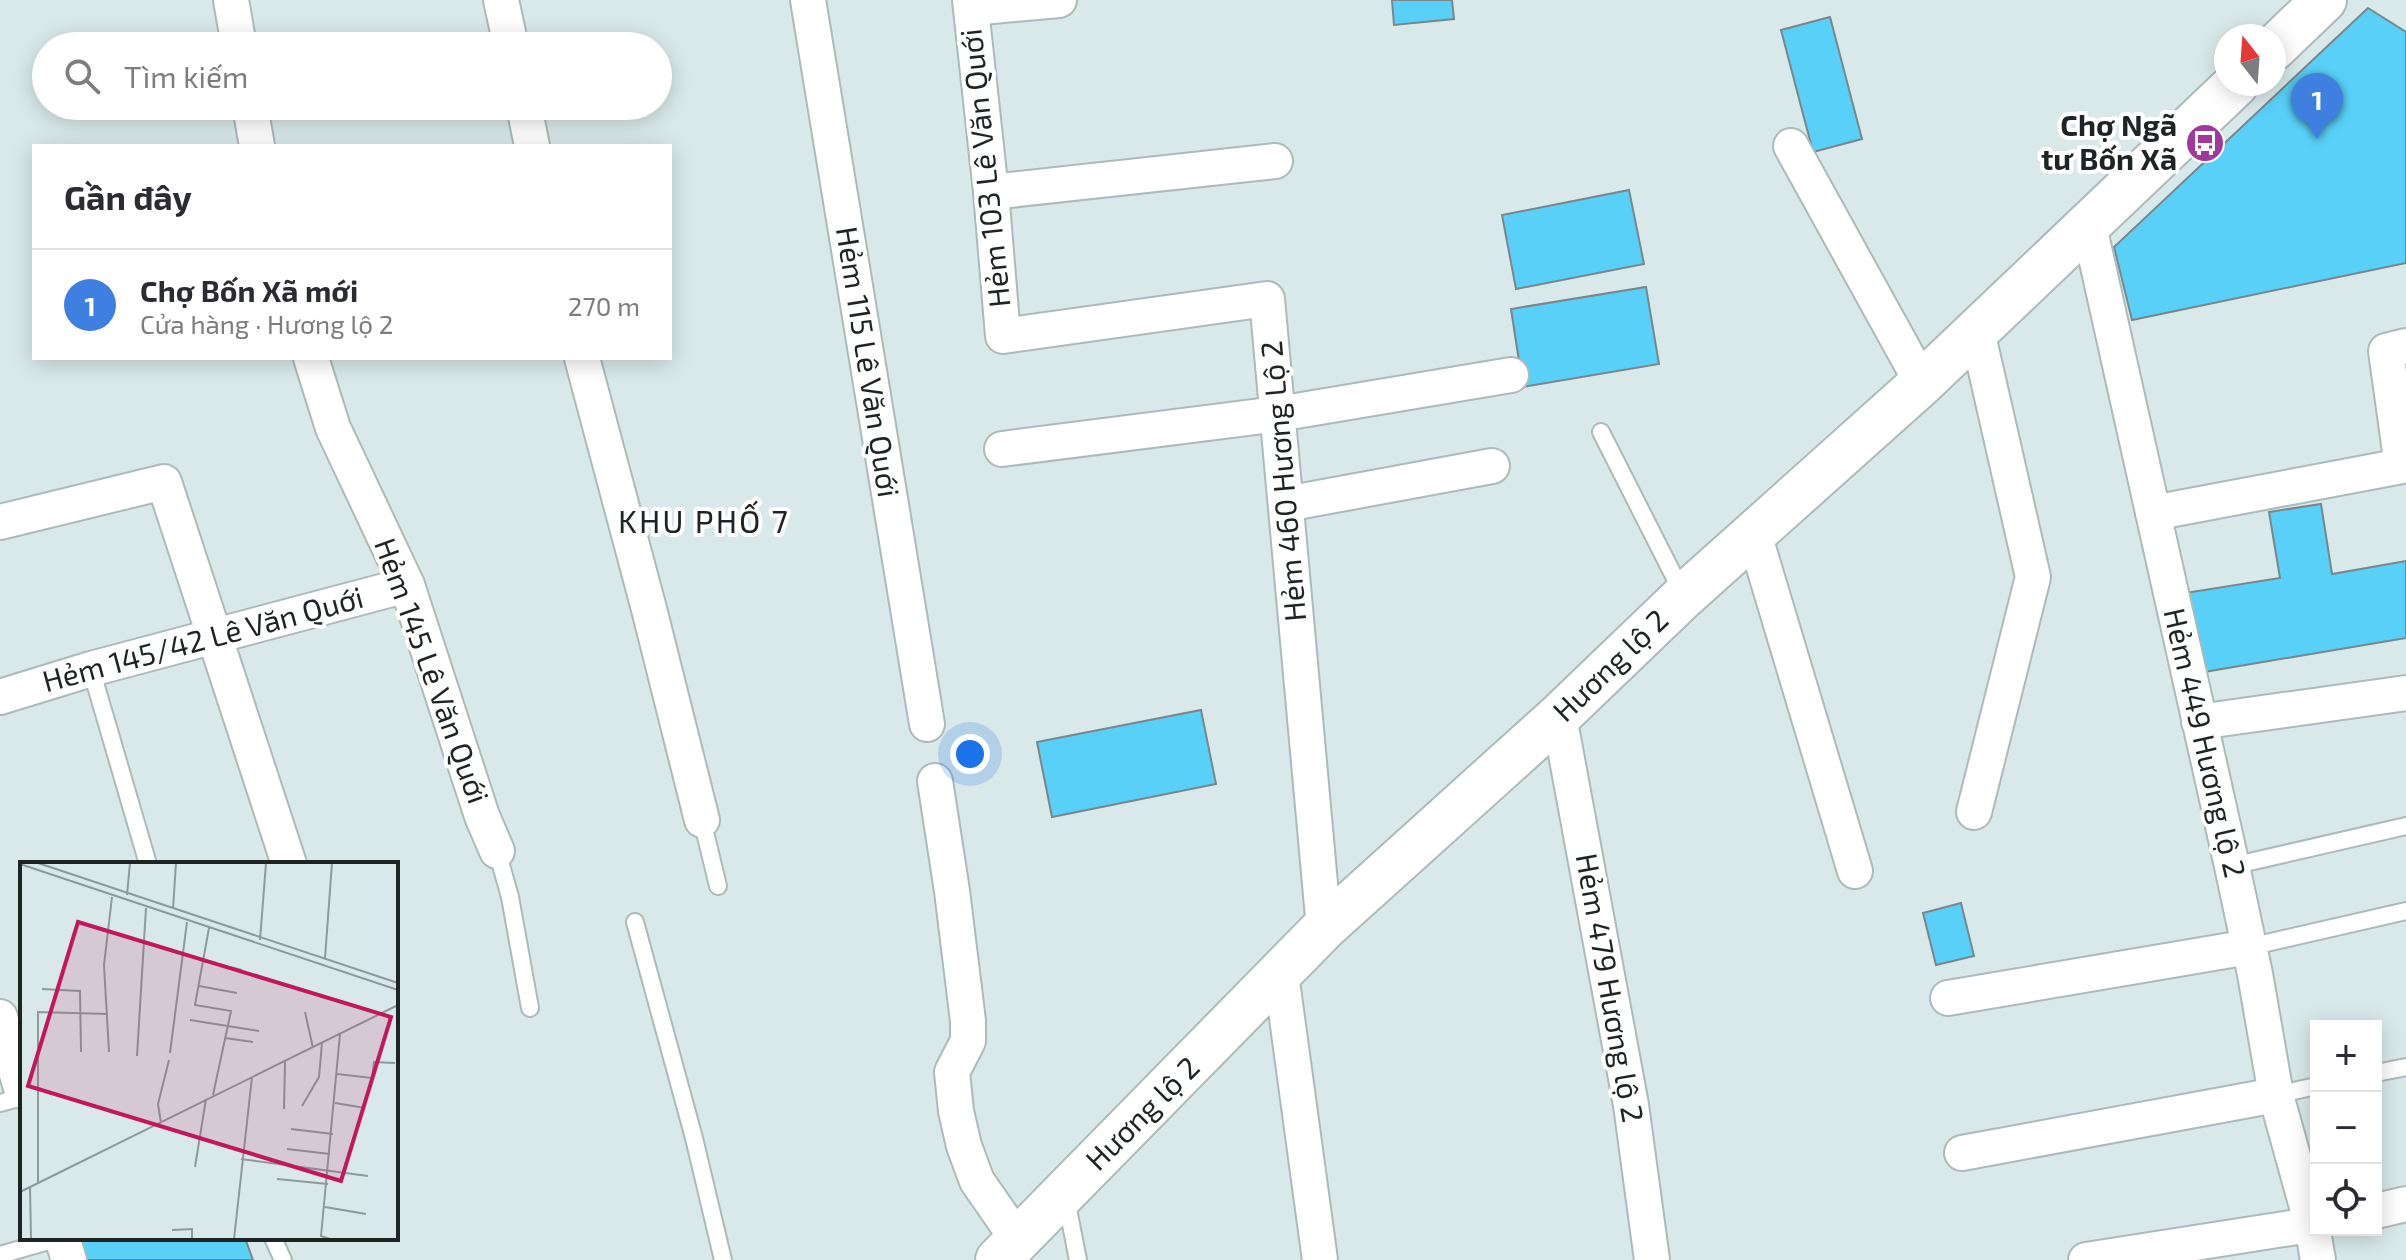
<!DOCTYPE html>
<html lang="vi">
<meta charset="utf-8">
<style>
body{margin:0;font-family:"Exo 2",sans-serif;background:#f2f2f3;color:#2b2b33}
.controls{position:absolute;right:24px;bottom:24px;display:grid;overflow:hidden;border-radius:0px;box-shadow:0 4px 20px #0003}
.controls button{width:72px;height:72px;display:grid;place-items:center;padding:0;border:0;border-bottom:2px solid #e1e1e2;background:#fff;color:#2b2b33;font:40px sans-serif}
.compass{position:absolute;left:2214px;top:24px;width:72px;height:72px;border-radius:50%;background:#fff;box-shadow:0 4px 20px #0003;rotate:343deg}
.you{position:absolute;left:970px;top:754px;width:28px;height:28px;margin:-20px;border:6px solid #fff;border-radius:50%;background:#1a73e8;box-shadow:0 0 0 12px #1a73e833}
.badge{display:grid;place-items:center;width:52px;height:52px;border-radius:50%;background:#d93025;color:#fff;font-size:26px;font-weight:700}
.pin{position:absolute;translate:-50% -66px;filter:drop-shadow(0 2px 4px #0008)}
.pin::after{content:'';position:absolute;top:42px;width:28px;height:24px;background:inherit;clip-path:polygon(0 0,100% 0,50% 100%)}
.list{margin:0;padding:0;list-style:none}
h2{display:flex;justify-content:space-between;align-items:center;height:104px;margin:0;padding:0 32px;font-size:34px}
h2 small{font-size:26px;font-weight:400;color:#7c7c81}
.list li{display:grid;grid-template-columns:52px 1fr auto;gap:24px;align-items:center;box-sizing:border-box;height:112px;padding:0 32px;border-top:2px solid #e1e1e2}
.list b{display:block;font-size:30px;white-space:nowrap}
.list p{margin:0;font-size:26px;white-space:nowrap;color:#7c7c81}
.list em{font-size:26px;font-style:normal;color:#7c7c81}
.icon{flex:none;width:44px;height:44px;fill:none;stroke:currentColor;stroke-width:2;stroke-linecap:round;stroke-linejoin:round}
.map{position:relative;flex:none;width:2406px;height:1260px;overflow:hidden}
.search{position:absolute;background:#fff;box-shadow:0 4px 20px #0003;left:32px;top:32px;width:640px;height:88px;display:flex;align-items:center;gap:20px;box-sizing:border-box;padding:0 28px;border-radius:44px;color:#7c7c81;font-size:30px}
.panel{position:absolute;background:#fff;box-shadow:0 4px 20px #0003;left:32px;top:144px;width:640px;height:216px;border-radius:0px}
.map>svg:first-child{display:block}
</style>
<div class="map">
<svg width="2406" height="1260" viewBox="0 0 2406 1260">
<rect width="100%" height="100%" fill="#d9e9e9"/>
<g fill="#59d0f8" stroke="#79878c" stroke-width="2">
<polygon points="1392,0 1452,0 1454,19 1394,25"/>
<polygon points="2368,8 2406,32 2406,263 2132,320 2114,247"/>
<polygon points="1830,17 1862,139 1813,152 1781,30"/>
<polygon points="1629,190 1644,264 1516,289 1502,215"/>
<polygon points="1646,287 1659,364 1523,387 1511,309"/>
<polygon points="2321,504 2332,574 2406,561 2406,638 2198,673 2185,593 2280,578 2269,512"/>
<polygon points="1201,710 1216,784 1052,817 1037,742"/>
<polygon points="1961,903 1974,956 1936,965 1923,913"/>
<polygon points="74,1238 245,1238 253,1260 81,1260"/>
</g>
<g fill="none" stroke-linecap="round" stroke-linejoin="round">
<defs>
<g id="lane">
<polyline points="1601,432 1683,594"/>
<polyline points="91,669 148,864"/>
<polyline points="702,820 718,886"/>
<polyline points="497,851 510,897 530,1008"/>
<polyline points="2232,866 2406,826"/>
<polyline points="635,922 694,1138 723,1260"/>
<polyline points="2249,947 2406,911"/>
<polyline points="2376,1073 2406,1067"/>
<polyline points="2276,1095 2316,1086"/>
<polyline points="0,1103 22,1097"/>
<polyline points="1066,1199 1078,1260"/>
<polyline points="273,1238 283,1260"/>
<polyline points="0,1255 59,1238"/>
</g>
<g id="street">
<polyline points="231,0 239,46"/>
<polyline points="501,0 511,46"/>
<polyline points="808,0 927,724"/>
<polyline points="970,0 991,192 1003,336 1267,299 1324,928"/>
<polyline points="971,8 1059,0"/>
<polyline points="250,106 257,146"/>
<polyline points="524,106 532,146"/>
<polyline points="1791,146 1922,383"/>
<polyline points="991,192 1275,161"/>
<polyline points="2089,226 2232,866 2255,974 2276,1095 2312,1225 2318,1260"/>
<polyline points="311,358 333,428 407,585 482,816 497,851"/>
<polyline points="582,358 649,609 702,820"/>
<polyline points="1002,449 1278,414 1511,375"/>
<polyline points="1286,504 1492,466"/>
<polyline points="2153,513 2402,466 2386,351 2406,346"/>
<polyline points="0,522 164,482 289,864"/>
<polyline points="1754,534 1855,871"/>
<polyline points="0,697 91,669 407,585"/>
<polyline points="1559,716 1631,1105 1652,1260"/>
<polyline points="2199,722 2406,693"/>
<polyline points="935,781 952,891 968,1021 968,1041 952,1072 956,1111 964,1146 977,1181 1018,1240"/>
<polyline points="1974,812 2033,577 1977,331"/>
<polyline points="1281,974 1320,1260"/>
<polyline points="1948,998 2249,947"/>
<polyline points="0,1017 22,1091"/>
<polyline points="1962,1153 2276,1095"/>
<polyline points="2376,1211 2406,1204"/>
<polyline points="62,1238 69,1260"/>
<polyline points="2086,1260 2316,1224"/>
</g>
<g id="secondary">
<polyline points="2274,48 2324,0"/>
<polyline points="998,1260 1324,928 1559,716 1684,596 1922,383 2236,84"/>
</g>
</defs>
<use href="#lane" stroke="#abbbbb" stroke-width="20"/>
<use href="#street" stroke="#abbbbb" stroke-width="38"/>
<use href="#secondary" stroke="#abbbbb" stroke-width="48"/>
<use href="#lane" stroke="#fff" stroke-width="16"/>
<use href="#street" stroke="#fff" stroke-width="34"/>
<use href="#secondary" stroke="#fff" stroke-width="44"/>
</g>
<defs>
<symbol id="bus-disc" viewBox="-11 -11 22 22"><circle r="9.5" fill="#a0399d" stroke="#fff"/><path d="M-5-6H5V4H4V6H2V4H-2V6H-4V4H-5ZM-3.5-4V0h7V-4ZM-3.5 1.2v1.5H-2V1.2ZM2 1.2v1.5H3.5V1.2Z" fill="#fff"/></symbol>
</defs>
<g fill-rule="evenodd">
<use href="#bus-disc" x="2183" y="121" width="44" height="44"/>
</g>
<g text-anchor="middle" stroke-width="8" stroke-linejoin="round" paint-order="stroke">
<g font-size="30" font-weight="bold" fill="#1e2424" stroke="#fff" text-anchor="end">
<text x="2177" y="136">Chợ Ngã<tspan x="2177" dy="34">tư Bốn Xã</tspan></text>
</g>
<g font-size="30" fill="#1e2424" stroke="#fff">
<text transform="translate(986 168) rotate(-96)" y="10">Hẻm 103 Lê Văn Quới</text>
<text transform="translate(867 362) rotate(81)" y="10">Hẻm 115 Lê Văn Quới</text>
<text transform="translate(1284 481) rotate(-95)" y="10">Hẻm 460 Hương Lộ 2</text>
<text transform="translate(203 640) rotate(-15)" y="10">Hẻm 145/42 Lê Văn Quới</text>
<text transform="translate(1611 666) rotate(-44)" y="10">Hương lộ 2</text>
<text transform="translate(431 671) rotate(70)" y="10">Hẻm 145 Lê Văn Quới</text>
<text transform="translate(2204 743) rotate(77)" y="10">Hẻm 449 Hương lộ 2</text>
<text transform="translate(1609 988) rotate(80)" y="10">Hẻm 479 Hương lộ 2</text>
<text transform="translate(1143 1114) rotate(-45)" y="10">Hương lộ 2</text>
</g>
<g font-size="32" letter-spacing="2" fill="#1e2424" stroke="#fff">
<text x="704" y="533">KHU PHỐ 7</text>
</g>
</g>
<g transform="translate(20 862)">
<rect width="378" height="378" fill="#d9e9e9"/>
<path fill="none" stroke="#8e9a9a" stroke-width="2" d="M18 1 378 121M0 2 378 128M107 33 110 1M153 47 156 1M189 66 175 143 211 149 193 233M240 78 246 1M305 96 312 1M184 99 222 108M179 124 217 131M22 127 60 129 61 190M285 150 293 186M170 158 239 169M205 176 233 180M89 190 84 103 92 35M150 191 167 60M117 194 126 46M317 212 352 216 354 200 375 201M315 241 345 246M282 244 299 215 302 181M264 247 265 199M141 261 138 242 149 198M271 267 313 272M267 287 310 292M221 297 348 314M175 305 186 237M257 317 308 322M18 321V150L88 152M10 325 11 377M0 330 378 143M305 345 346 352M152 368 172 367V377M214 377 232 215M310 377 301 374 320 172"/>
<path fill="#c2185b" fill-opacity="0.15" stroke="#c2185b" stroke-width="4" d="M58 60 371 155 321 319 8 224Z"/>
<rect width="378" height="378" fill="none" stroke="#1e2424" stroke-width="4"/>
</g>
</svg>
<div class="controls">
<button>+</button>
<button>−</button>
<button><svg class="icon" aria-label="locate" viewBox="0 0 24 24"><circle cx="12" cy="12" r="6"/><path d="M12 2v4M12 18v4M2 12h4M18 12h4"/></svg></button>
</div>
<svg class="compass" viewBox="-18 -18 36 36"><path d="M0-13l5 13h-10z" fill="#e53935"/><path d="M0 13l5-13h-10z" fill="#7c7c81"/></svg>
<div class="you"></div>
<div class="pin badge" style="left:2317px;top:139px;background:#3f7fe0">1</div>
<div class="search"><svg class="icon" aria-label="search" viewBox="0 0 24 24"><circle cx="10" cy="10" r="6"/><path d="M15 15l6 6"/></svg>Tìm kiếm</div>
<section class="panel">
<h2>Gần đây<small></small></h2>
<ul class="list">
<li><span class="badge" style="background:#3f7fe0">1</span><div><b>Chợ Bốn Xã mới</b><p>Cửa hàng · Hương lộ 2</p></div><em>270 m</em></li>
</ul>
</section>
</div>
